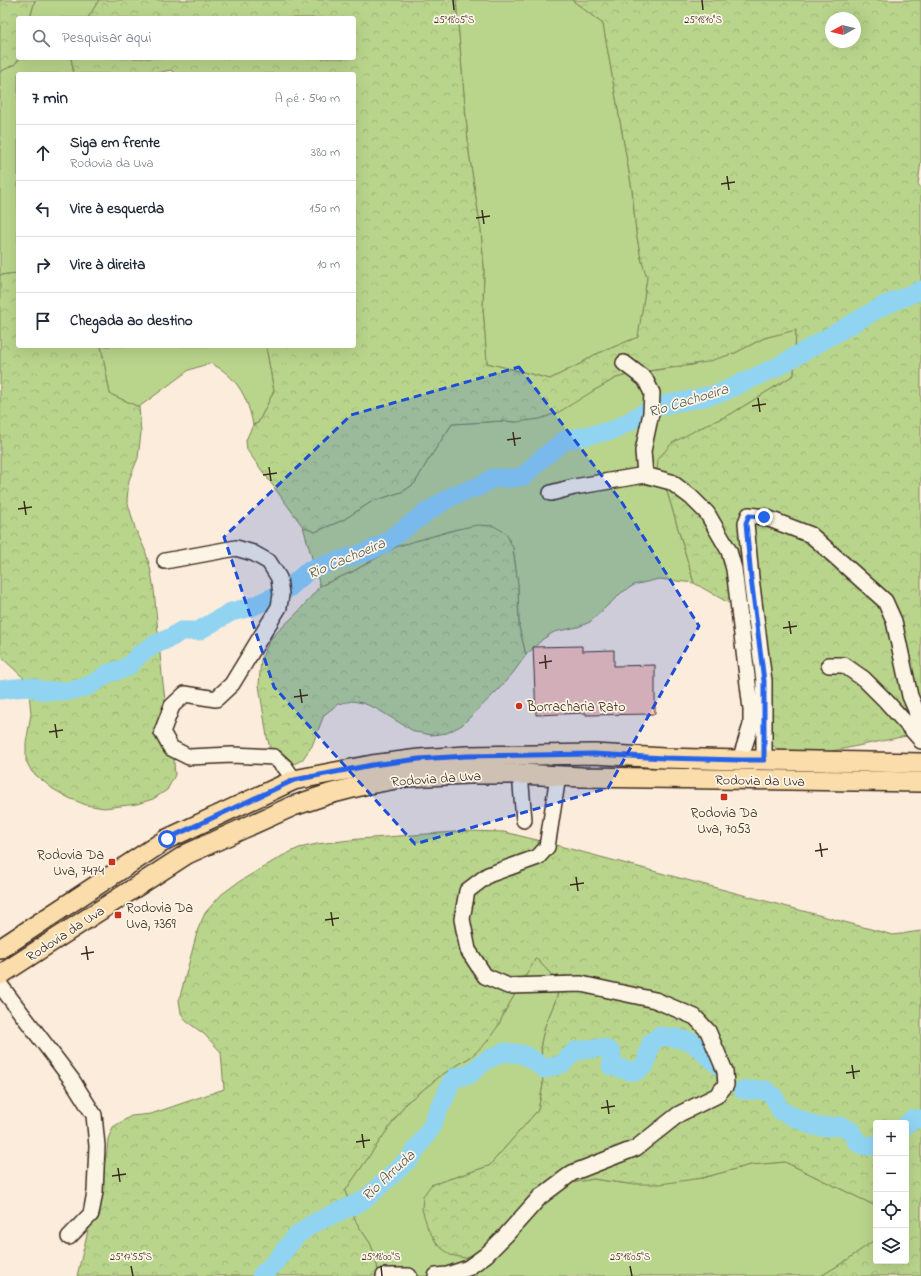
<!DOCTYPE html>
<html lang="pt">
<meta charset="utf-8">
<style>
body{margin:0;font-family:"Indie Flower",sans-serif;background:#f6f6f7;color:#1f2937}
.controls{position:absolute;right:12px;bottom:12px;display:grid;overflow:hidden;border-radius:4px;box-shadow:0 4px 16px #0002}
.controls button{width:36px;height:36px;display:grid;place-items:center;padding:0;border:0;border-bottom:1px solid #e0e1e3;background:#fff;color:#1f2937;font:20px sans-serif}
.compass{position:absolute;left:825px;top:12px;width:36px;height:36px;border-radius:50%;background:#fff;box-shadow:0 4px 16px #0002;rotate:262deg}
.stop{position:absolute;width:12px;height:12px;margin:-9px;border:3px solid #2563eb;border-radius:50%;background:#fff}
.stop.end{background:#2563eb;border-color:#fff;box-shadow:0 1px 4px #0008}
.list{margin:0;padding:0;list-style:none}
h2{display:flex;justify-content:space-between;align-items:center;height:52px;margin:0;padding:0 16px;font-size:17px}
h2 small{font-size:13px;font-weight:400;color:#747a83}
.list li{display:grid;grid-template-columns:26px 1fr auto;gap:12px;align-items:center;box-sizing:border-box;height:56px;padding:0 16px;border-top:1px solid #e0e1e3}
.list b{display:block;font-size:15px;white-space:nowrap}
.list p{margin:0;font-size:13px;white-space:nowrap;color:#747a83}
.list em{font-size:13px;font-style:normal;color:#747a83}
.icon{flex:none;width:22px;height:22px;fill:none;stroke:currentColor;stroke-width:2;stroke-linecap:round;stroke-linejoin:round}
.map{position:relative;flex:none;width:921px;height:1276px;overflow:hidden}
.search{position:absolute;background:#fff;box-shadow:0 4px 16px #0002;left:16px;top:16px;width:340px;height:44px;display:flex;align-items:center;gap:10px;box-sizing:border-box;padding:0 14px;border-radius:4px;color:#747a83;font-size:15px}
.panel{position:absolute;background:#fff;box-shadow:0 4px 16px #0002;left:16px;top:72px;width:340px;height:276px;border-radius:4px}
.map>svg:first-child{display:block}
</style>
<div class="map">
<svg width="921" height="1276" viewBox="0 0 921 1276">
<defs>
<pattern id="forest-crowns" width="20" height="18" patternUnits="userSpaceOnUse"><rect width="20" height="18" fill="#b9d58c"/><path d="M2 6a3 3 0 1 1 6 0M12 15a3 3 0 1 1 6 0" fill="none" stroke="#a0b778"/></pattern>
</defs>
<rect width="100%" height="100%" fill="#fcecdb"/>
<filter id="ink" filterUnits="userSpaceOnUse"><feTurbulence type="fractalNoise" baseFrequency=".025" numOctaves="2"/><feDisplacementMap in="SourceGraphic" scale="8" xChannelSelector="R" yChannelSelector="G"/><feConvolveMatrix kernelMatrix="1 2 1 2 8 2 1 2 1" color-interpolation-filters="sRGB"/></filter>
<g filter="url(#ink)">
<g fill="#b9d58c" stroke="#7a8055">
<polygon points="35,0 99,0 88,18 30,18"/>
<polygon points="456,0 572,0 603,24 632,189 636,232 641,258 647,278 639,337 594,355 580,364 550,379 487,363 483,308 484,268 481,231 469,153"/>
<polygon points="20,58 71,58 74,74 18,74 18,273 0,275 0,72 15,64"/>
<polygon points="796,329 794,375 731,414 696,430 657,472 667,491 694,583 659,579 634,585 621,593 590,622 578,627 554,632 543,639 526,655 519,627 518,585 513,548 458,529 398,546 352,572 320,586 303,527 315,532 343,520 371,502 404,491 415,483 427,462 452,424 503,421 516,422 593,391 616,378 635,373 693,365 735,353 764,338"/>
<path d="M101 346H266L274 391 258 423 253 425C248 397 236 375 210 363L189 370 139 407 110 394Z"/>
<polygon points="536,958 559,983 557,997 545,1026 541,1043 543,1085 538,1110 489,1166 431,1185 555,1186 593,1179 629,1184 702,1178 750,1165 785,1162 876,1206 876,1239 844,1262 821,1276 379,1276 375,1255 370,1243 356,1222 345,1191 406,1103 443,1074 472,1056 498,1026 504,1013"/>
</g>
<g fill="url(#forest-crowns)" stroke="#7a8055" fill-rule="evenodd">
<polygon points="0,0 35,0 30,18 18,18 18,58 20,58 15,64 0,72"/>
<path d="M99 0H456L469 153 481 231 484 268 483 308 487 363 550 379 580 364 594 355 638 337 647 278 641 258 636 232 632 189 603 24 572 0H921V161L918 184 921 188V733L828 752 801 756 782 753 772 745 765 730 734 606 694 583 667 491 657 472 658 459 672 443 696 430 731 414 794 375 796 330 764 338 735 353 707 362 635 373 616 378 593 391 559 412 540 419 516 422 503 421 452 424 427 462 415 483 404 491 371 502 343 520 315 532 303 527 247 450 246 440 253 425 258 423 274 391 266 346H354V74H175L171 70 152 74H74L71 58H354V18H88ZM831 18H855V42H831Z"/>
<polygon points="18,273 18,346 101,346 110,394 139,407 141,433 138,458 129,480 127,500 135,528 145,550 150,567 154,590 162,675 167,717 173,749 175,775 167,790 153,799 137,804 104,808 86,805 69,798 53,789 32,772 26,761 26,743 31,714 28,682 0,656 0,275"/>
<polygon points="477,525 494,526 506,533 513,548 518,585 519,627 526,655 513,673 498,690 462,725 447,733 432,735 415,732 400,723 377,709 363,703 352,701 338,704 324,715 312,746 302,760 290,766 272,755 267,737 259,685 261,659 271,638 299,611 320,586 352,572 398,546 458,529"/>
<polygon points="467,831 504,832 537,840 893,935 921,931 921,1276 821,1276 844,1262 876,1239 876,1261 906,1261 906,1123 876,1123 876,1206 785,1162 750,1165 702,1178 660,1184 629,1184 593,1179 555,1186 478,1253 465,1258 450,1255 437,1244 428,1229 422,1209 423,1196 431,1185 489,1166 538,1110 543,1085 541,1043 545,1026 557,997 559,983 536,958 504,1013 498,1026 486,1043 472,1056 443,1074 406,1103 345,1191 356,1222 370,1243 375,1255 379,1276 77,1276 107,1152 108,1139 113,1127 131,1116 151,1114 224,1089 221,1052 204,1034 186,1021 181,1013 179,1000 198,929 205,913 222,894 237,883 282,856 299,848 317,844 359,839"/>
</g>
<g fill="none" stroke-linecap="round" stroke-linejoin="round">
<g stroke="#90d4f2" stroke-width="19">
<polyline points="288,589 309,570 369,551 382,545 427,512 452,496 480,486 493,478 514,478 524,476 540,460 565,440 614,430 651,409 672,403 695,399 720,393 775,368 883,306 921,290"/>
<polyline points="0,690 15,688 30,687 45,691 69,691 86,687 94,683 107,674 128,667 140,654 154,645 172,637 181,631 198,631 231,612 251,607 278,595"/>
<polyline points="743,1090 766,1090 774,1097 781,1111 814,1126 824,1127 840,1126 850,1130 858,1143 866,1146 874,1146 876,1144"/>
<polyline points="906,1125 913,1119 921,1119"/>
<polyline points="261,1276 275,1262 296,1236 312,1224 360,1202 369,1196 411,1157 431,1128 438,1110 445,1098 450,1084 456,1077 469,1075 485,1061 504,1052 521,1054 530,1058 545,1069 562,1064 575,1051 597,1048 604,1048 612,1053 611,1066 635,1072 645,1065 651,1043 659,1036 675,1038 692,1042 721,1067"/>
</g>
</g>
<polygon fill="#fec6b1" stroke="#3b2a1e" points="582,646 582,651 614,650 614,666 655,665 655,714 586,715 586,713 536,715 533,647"/>
<g fill="none" stroke-linecap="round" stroke-linejoin="round">
<defs>
<g id="minor">
<polyline points="624,363 645,379 652,393 651,413 643,451 645,475 671,482 691,497 707,513 729,551 734,569 751,709 751,725 740,760"/>
<polyline points="551,493 574,487 645,475"/>
<polyline points="165,561 236,548 253,553 269,562 279,578 281,595 279,607 232,684 216,699 185,694 172,706 162,732 171,748 189,757 232,755 274,757 285,767 294,780"/>
<polyline points="829,665 844,665 864,679 885,700 921,740"/>
<polyline points="764,760 764,681 751,578 746,523 749,515 764,517 811,535 885,601 894,621 910,696 916,710 921,741"/>
<polyline points="520,774 524,820"/>
<polyline points="0,985 72,1080 94,1115 97,1146 95,1192 91,1214 69,1237"/>
<polyline points="384,1276 409,1276"/>
<polyline points="436,1276 447,1275 468,1268 486,1255 506,1235 540,1197 572,1173 636,1148 679,1114 716,1096 726,1085 725,1071 708,1031 695,1017 655,1000 581,984 508,986 485,976 468,950 462,919 467,891 488,875 538,857 547,847 558,776"/>
</g>
<g id="major">
<polyline points="0,949 167,839 294,780 372,765 419,759 466,756 594,754 664,758 740,760 764,760 921,763"/>
<polyline points="0,975 187,854 293,806 329,794 364,785 407,777 468,774 520,774 582,777 921,782"/>
</g>
</defs>
<use href="#minor" stroke="#3b2a1e" stroke-width="18"/>
<use href="#major" stroke="#3b2a1e" stroke-width="22"/>
<use href="#minor" stroke="#fcf5e5" stroke-width="15"/>
<use href="#major" stroke="#fbddab" stroke-width="19"/>
</g>
</g>
<g fill="none" stroke-linecap="round" stroke-linejoin="round" filter="url(#ink)">
<polyline stroke="#2563eb" stroke-width="5" points="167,839 294,780 372,765 419,759 466,756 594,754 664,758 740,760 764,760 764,681 751,578 746,523 749,516 764,517"/>
</g>
<path fill="#1d4ed8" fill-opacity="0.2" stroke="#1d4ed8" stroke-width="3" stroke-dasharray="8 5" stroke-linejoin="round" d="M519 367 621 501 699 626 608 788 415 844 274 687 224 537 351 415Z"/>
<path fill="none" stroke="#3b2a1e" stroke-width="1.5" d="M453 0 454 10M702 0 703 10M727 176 729 190M721 184 735 182M482 210 484 224M476 218 490 216M758 398 760 412M752 406 766 404M513 432 515 446M507 440 521 438M269 467 271 481M263 475 277 473M24 501 26 515M18 509 32 507M789 621 791 634M783 628 797 626M545 655 546 669M539 663 552 661M300 689 302 703M294 697 308 695M55 724 57 738M49 732 63 730M820 843 822 857M815 851 828 849M576 877 578 891M570 885 584 883M331 912 333 926M325 920 339 918M86 946 88 960M81 954 94 952M852 1065 854 1079M846 1073 860 1071M607 1100 609 1114M601 1108 615 1106M362 1134 364 1148M356 1142 370 1140M118 1168 120 1182M112 1176 126 1174M131 1266 133 1276M381 1266 382 1276M630 1266 632 1276"/>
<g fill="#c8321e" stroke="#fcf5e5" stroke-width="1.5">
<circle cx="519" cy="706" r="4"/>
<rect x="720" y="793" width="8" height="8" rx="2"/>
<rect x="108" y="858" width="8" height="8" rx="2"/>
<rect x="114" y="911" width="8" height="8" rx="2"/>
</g>
<g text-anchor="middle" stroke-width="3.5" stroke-linejoin="round" paint-order="stroke">
<g font-size="14" fill="#3b2a1e" stroke="#fcf5e5" text-anchor="start">
<text x="527" y="711">Borracharia Rato</text>
<text x="724" y="817" text-anchor="middle">Rodovia Da<tspan x="724" dy="16">Uva, 7053</tspan></text>
<text x="104" y="859" text-anchor="end">Rodovia Da<tspan x="104" dy="16">Uva, 7474</tspan></text>
<text x="126" y="912">Rodovia Da<tspan x="126" dy="16">Uva, 7369</tspan></text>
</g>
<g font-size="14" fill="#3b2a1e" stroke="#fcf5e5">
<text transform="translate(436 778) rotate(-4)" y="5">Rodovia da Uva</text>
<text transform="translate(760 780) rotate(1)" y="5">Rodovia da Uva</text>
<text transform="translate(65 933) rotate(-33)" y="5">Rodovia da Uva</text>
</g>
<g font-size="15" font-style="italic" fill="#505453" stroke="#fcf5e5">
<text transform="translate(688 400) rotate(-17)" y="5">Rio Cachoeira</text>
<text transform="translate(346 558) rotate(-23)" y="5">Rio Cachoeira</text>
<text transform="translate(388 1175) rotate(-43)" y="5">Rio Arruda</text>
</g>
</g>
<g font-size="10" text-anchor="middle" fill="#3b2a1e" stroke="#fcf5e5" stroke-width="3.5" stroke-linejoin="round" paint-order="stroke">
<text x="454" y="23">25°18'05"S</text>
<text x="703" y="23">25°18'10"S</text>
<text x="131" y="1260">25°17'55"S</text>
<text x="381" y="1260">25°18'00"S</text>
<text x="630" y="1260">25°18'05"S</text>
</g>
</svg>
<div class="controls">
<button>+</button>
<button>−</button>
<button><svg class="icon" aria-label="locate" viewBox="0 0 24 24"><circle cx="12" cy="12" r="6"/><path d="M12 2v4M12 18v4M2 12h4M18 12h4"/></svg></button>
<button><svg class="icon" aria-label="layers" viewBox="0 0 24 24"><path d="M12 4l9 5-9 5-9-5zM3 14l9 5 9-5"/></svg></button>
</div>
<svg class="compass" viewBox="-18 -18 36 36"><path d="M0-13l5 13h-10z" fill="#e53935"/><path d="M0 13l5-13h-10z" fill="#747a83"/></svg>
<div class="stop" style="left:167px;top:839px"></div>
<div class="stop end" style="left:764px;top:517px"></div>
<div class="search"><svg class="icon" aria-label="search" viewBox="0 0 24 24"><circle cx="10" cy="10" r="6"/><path d="M15 15l6 6"/></svg>Pesquisar aqui</div>
<section class="panel">
<h2>7 min<small>A pé · 540 m</small></h2>
<ul class="list">
<li><svg class="icon" aria-label="ahead" viewBox="0 0 24 24"><path d="M12 20V5M6 11l6-6 6 6"/></svg><div><b>Siga em frente</b><p>Rodovia da Uva</p></div><em>380 m</em></li>
<li><svg class="icon" aria-label="left" viewBox="0 0 24 24"><path d="M17 20v-9H6M10 6l-5 5 5 5"/></svg><div><b>Vire à esquerda</b></div><em>150 m</em></li>
<li><svg class="icon" aria-label="right" viewBox="0 0 24 24"><path d="M7 20v-9h11M14 6l5 5-5 5"/></svg><div><b>Vire à direita</b></div><em>10 m</em></li>
<li><svg class="icon" aria-label="arrive" viewBox="0 0 24 24"><path d="M6 21V4h12l-3 4 3 4H6"/></svg><div><b>Chegada ao destino</b></div></li>
</ul>
</section>
</div>
